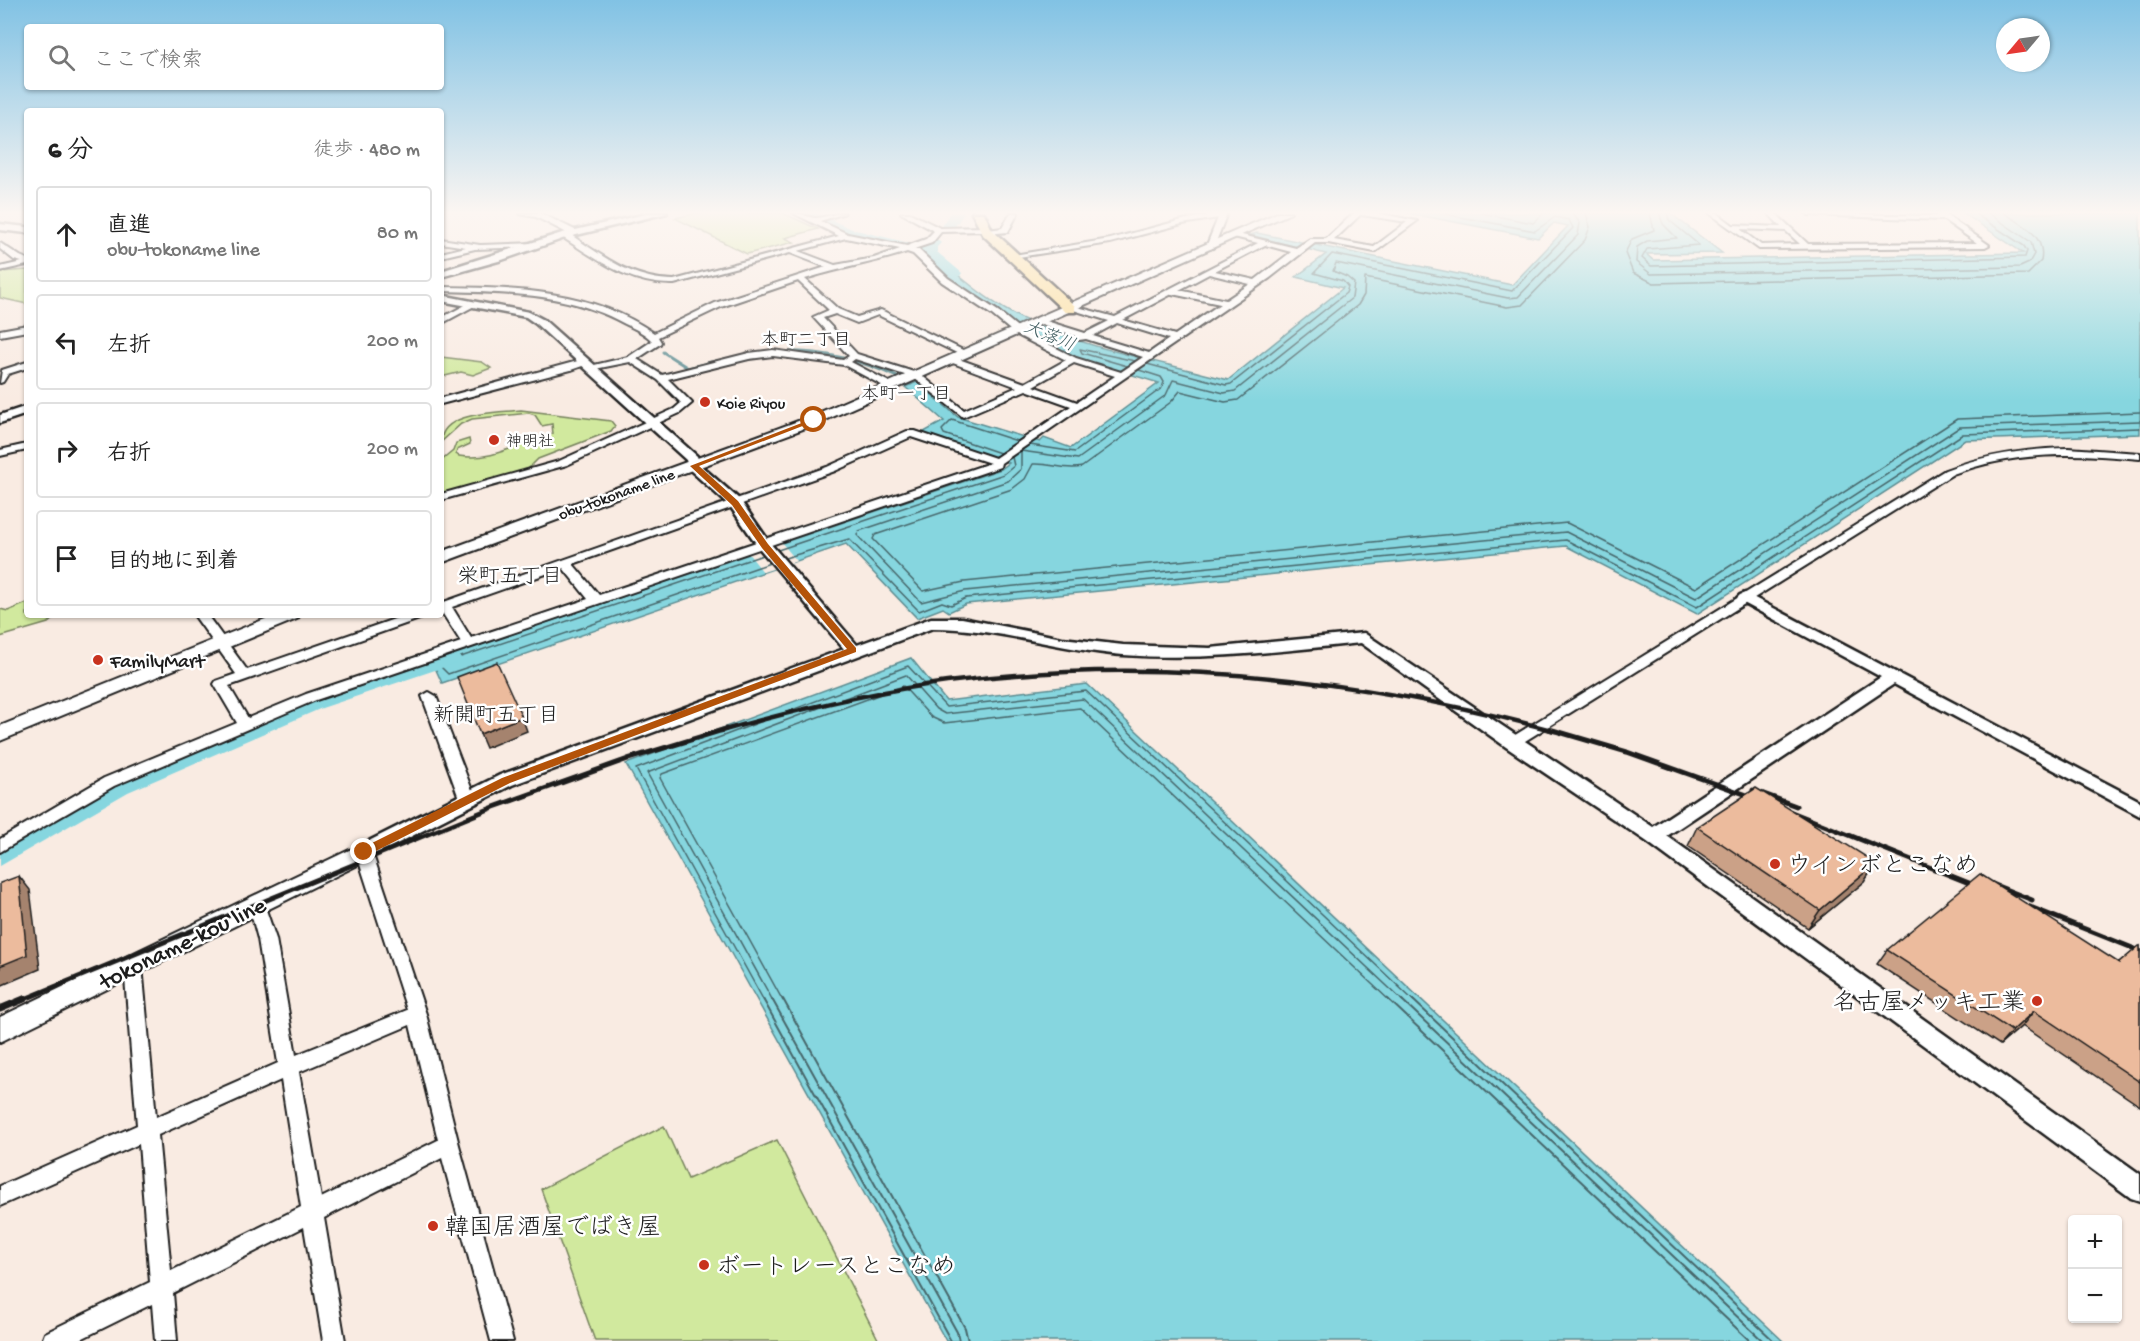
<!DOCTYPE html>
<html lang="ja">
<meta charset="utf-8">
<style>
body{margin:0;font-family:"Gochi Hand","Klee One",sans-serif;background:#f2f2f2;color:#222}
.controls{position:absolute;right:18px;bottom:18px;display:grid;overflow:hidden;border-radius:6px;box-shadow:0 2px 4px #0004}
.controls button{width:54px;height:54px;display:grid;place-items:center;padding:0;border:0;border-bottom:2px solid #e0e0e0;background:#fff;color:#222;font:30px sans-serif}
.compass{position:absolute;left:1996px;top:18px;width:54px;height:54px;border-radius:50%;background:#fff;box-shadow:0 2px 4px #0004;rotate:241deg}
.stop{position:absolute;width:18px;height:18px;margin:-14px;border:4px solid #b45309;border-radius:50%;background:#fff}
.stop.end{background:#b45309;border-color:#fff;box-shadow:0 2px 6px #0008}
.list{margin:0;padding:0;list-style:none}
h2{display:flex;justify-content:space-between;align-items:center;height:78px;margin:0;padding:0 24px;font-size:26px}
h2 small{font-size:20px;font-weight:400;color:#767676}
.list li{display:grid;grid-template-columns:39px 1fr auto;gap:18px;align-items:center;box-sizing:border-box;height:96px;margin:0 12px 12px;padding:0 12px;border:2px solid #e0e0e0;border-radius:6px}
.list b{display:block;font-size:22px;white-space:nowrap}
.list p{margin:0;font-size:20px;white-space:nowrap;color:#767676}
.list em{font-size:20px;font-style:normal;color:#767676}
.icon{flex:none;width:33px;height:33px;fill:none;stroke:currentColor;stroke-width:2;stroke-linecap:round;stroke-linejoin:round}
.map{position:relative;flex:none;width:2140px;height:1341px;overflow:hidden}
.search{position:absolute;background:#fff;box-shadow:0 2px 4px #0004;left:24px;top:24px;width:420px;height:66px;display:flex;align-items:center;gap:15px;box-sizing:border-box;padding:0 21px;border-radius:6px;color:#767676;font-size:22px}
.panel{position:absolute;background:#fff;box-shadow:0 2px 4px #0004;left:24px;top:108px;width:420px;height:510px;border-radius:6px}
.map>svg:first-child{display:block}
</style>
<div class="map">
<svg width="2140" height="1341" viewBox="0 0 2140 1341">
<rect width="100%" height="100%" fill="#f9ebe2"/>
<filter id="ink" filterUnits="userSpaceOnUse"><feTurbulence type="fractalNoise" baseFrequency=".0167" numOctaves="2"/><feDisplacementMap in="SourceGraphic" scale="12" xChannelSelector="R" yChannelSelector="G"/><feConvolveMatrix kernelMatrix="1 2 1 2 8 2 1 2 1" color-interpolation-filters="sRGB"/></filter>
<g filter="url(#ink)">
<g fill="#d1e99e" stroke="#76825d" stroke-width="1.5">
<polygon points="697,213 783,213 818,229 785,238 794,242 747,254 675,218"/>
<polygon points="27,270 27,304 0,298 0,272"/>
<polygon points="441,357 482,362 491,368 473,375 461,372 441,377"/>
<path d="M521 410 611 421 615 426 611 431 538 459 525 472 441 495V461L453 451 456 443 469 439 470 444 457 450 456 454 459 456C494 462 521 441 553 434L552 424 542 426 535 415 529 413 472 419 461 424 441 442C441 411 498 413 521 410Z"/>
<polygon points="27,603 27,615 46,615 53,619 48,623 0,637 0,609 8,611"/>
<polygon points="664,1126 688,1179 777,1140 879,1341 595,1341 541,1189"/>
</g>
<g fill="#86d6df" stroke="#5c8c91" stroke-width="1.5">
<path d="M1407 213H1670L1722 253 1646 254 1653 260 2023 253 1963 213H2140V434L1965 440 1697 614 1566 546 966 604 949 612 943 608 917 618 846 544 442 683 432 661 1001 469 1009 463 922 433 944 421 905 387 917 382 958 417 1040 442 1044 438 1071 448 1159 383 1080 359 1016 326 948 279 916 249H930L932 254C960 276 988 302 1021 318 1085 349 1159 361 1228 380L1343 288 1296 277 1326 254 1250 235 1257 233 1512 285 1568 226 1554 223 1538 238Z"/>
<polygon points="911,658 946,701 1087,684 1783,1341 946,1341 626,764"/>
</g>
<polygon fill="#f9ebe2" points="781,542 797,561 763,572 748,553"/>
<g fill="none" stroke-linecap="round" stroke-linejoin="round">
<g stroke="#46666a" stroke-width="1.5">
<polyline points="1480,213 1533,223 1544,213"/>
<polyline points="1572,213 1580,223 1578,235 1518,297 1508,298 1336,263 1333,271 1347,277 1354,283 1352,298 1235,391 1224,393 1173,380 1166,395 1078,459 1021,451 1021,469 1008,481 859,531 857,535 921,602 965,591 1566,532 1696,598 1960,427 2140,421"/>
<path d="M1586 213 1590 227 1585 240 1522 305 1507 307 1365 278 1364 295 1358 305 1238 400 1225 402 1180 391 1171 402 1082 467C1065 471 1051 463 1033 464L1025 479 1012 489 875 535 873 539 923 591 964 582 1567 523 1696 588 1957 419 2140 412"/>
<path d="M1650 213 1654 230 1632 239 1625 253 1633 273 1654 283 2028 274 2041 261C2046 235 2023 225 2004 213"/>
<polyline points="1659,213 1663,224 1677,238 1647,241 1637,247 1636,262 1651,274 2020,267 2029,263 2034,254 2031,242 1988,213"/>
<polyline points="1667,213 1669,220 1699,245 1647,249 1642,258 1651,266 2025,257 2027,251 2024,246 1974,213"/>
<polyline points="1147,364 1226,385 1231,384 1346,293 1348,287 1343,281 1314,273 1332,254 1512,291 1573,228 1569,220 1555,217 1535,231 1439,213"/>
<polyline points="1127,366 1082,353 1080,349 1135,361"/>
<polyline points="1030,445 1075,452 1162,388 1164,382 1161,377 1139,370"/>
<polyline points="1000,453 944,434 942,430 952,420 1017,441"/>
<polyline points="778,550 1004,474 1014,466 1012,457"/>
<polyline points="763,555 443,663 441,667 448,674 770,563"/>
<polyline points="785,558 849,539 919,611 942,602 951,605 966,598 1566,540 1697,607 1963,434 2140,428"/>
<polyline points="764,1001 636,769 908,666 946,707 1086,691 1414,1001"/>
<polyline points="773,1001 647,773 906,675 936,709 945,714 1083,699 1403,1001"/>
<polyline points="783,1001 660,778 662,774 903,686 931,717 944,723 1080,708 1390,1001"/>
</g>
<g stroke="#46666a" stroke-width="2">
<polyline points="763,999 951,1341"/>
<polyline points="772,999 957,1332 959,1341"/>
<polyline points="783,999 965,1328 968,1341"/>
<polyline points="1388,999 1750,1341"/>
<polyline points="1401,999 1763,1341"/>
<polyline points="1412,999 1774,1341"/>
</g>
<path stroke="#5c8c91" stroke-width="3" d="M663 352 688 368C770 345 834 343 911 384"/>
<polygon fill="#86d6df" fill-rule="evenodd" points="453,653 459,654 461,658 459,662 322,708 128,792 0,866 0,850 114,782 310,700"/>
<g fill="#86d6df" fill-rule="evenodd">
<path d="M796 213H815L852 229 921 246 928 240H938L941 243 937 247V252L962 273 960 276C947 280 926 258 911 252 881 242 817 235 796 213Z"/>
<polygon points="950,213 964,213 952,231 942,231 940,228"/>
</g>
<defs>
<g id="minor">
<polygon points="540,213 577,231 578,233 571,235 536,217 520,214"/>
<path d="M793 213C801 213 810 218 816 218 826 217 835 213 845 213L820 221 848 234 907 246 926 239 934 231 901 213H910L940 228 985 227 988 230 1002 228 1011 213H1018L1008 232 987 234 984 231 941 232 932 243 914 249 919 250 948 278 998 311 1021 330 1076 358 1121 372 1143 357 1086 339 1079 340 1078 337 1036 322 1040 319 1085 333 1109 321 1070 309V305L1115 317 1258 243 1234 237V233L1296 248 1310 239H1326L1354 213H1377L1417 221 1375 252 1328 243H1315L1270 278 1001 463 1000 467 316 700 114 786 0 852V839L104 778 237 723 214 684 216 681 236 674 194 615H207L247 670 406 615H424L422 618 229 686 248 718 306 694 461 642 441 611V603L827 467 907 431H915L995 458 1071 406 1026 390 963 417 914 378 855 359 851 362 895 385V389H889L844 365 773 356 749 359 668 379 692 403 680 413 567 465 441 500V494L559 461 674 409 681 403 658 380 630 362 590 370V366L628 357 652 341C645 333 635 329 625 324 566 292 507 293 441 291V287C515 288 591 289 654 333L715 303 826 267 790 253 674 284C630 285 598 260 562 237V233H568C601 255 632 280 674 280L839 236ZM1360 215H1362L1407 222 1374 247 1334 240ZM846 238 900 249 874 258 835 265 798 251ZM1265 245 1291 252 1255 280 1215 271ZM907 252 913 254 942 282 992 315 1015 334 1066 360 1025 383 956 358H950V362L1017 387 964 410 920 374 857 354 823 318 835 314 857 323 878 315 963 356 971 354 881 310 857 317 838 309 805 279C839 268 874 263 907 252ZM1209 274 1250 284 1226 300 1179 290ZM798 281 829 310 813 317 849 356 843 360 773 350 749 353 662 375 637 359 660 344 661 342 658 337 721 307ZM1172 294 1220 304 1175 335 1123 320ZM1117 323 1169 339 1149 353 1093 336ZM1074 363 1115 376 1077 402 1033 386ZM911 437 990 463 599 595 573 564 835 471ZM563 568 588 599 471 638 452 607Z"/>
<polygon points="1220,213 1227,213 1214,247 1210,249 1206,247 1218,218 1182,224 1110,243 1012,258 1008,256 1110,239 1182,220"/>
<path d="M1709 213H1717L1733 225 1781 227 1768 213H1775L1808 244 1977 243 1944 220 1809 215 1806 213 1937 216 1935 213H1943L1989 245 1985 247 1759 249ZM1740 229 1786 231 1800 244 1761 245Z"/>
<polygon points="441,239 480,245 536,243 540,245 536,247 475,249 441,257 441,253 466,247 441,243"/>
<polygon points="0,243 20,256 27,259 27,265 0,271 0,267 22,262 14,260 0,249"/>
<polygon points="471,302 478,304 441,324 441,318"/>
<polygon points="27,325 27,331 0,336 0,330"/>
<polygon points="585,359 588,360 588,364 571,370 441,404 441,398"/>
<polygon points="27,362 27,368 8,374 3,382 0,383 2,370"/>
<polygon points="27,444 27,450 0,456 0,450"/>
<path d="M2068 448 2140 453V459C2076 453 2014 451 1953 474L1517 746 1512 748 1505 743 1507 740 1945 470C1985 455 2025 449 2068 448Z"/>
<polygon points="429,692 436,696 475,798 472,802 462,802 459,798 422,696"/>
<path d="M364 846 370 848 372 852 426 1014 459 1145 513 1341H491L442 1158 324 1218 345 1341H323L304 1227 173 1293 177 1341H155L152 1304 77 1341H42L45 1333 150 1282 139 1144 0 1206V1186L137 1125 124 966 127 961 133 959 139 961 142 966 156 1117 278 1063 258 939 249 906 251 901 257 899 263 901 276 939 296 1055 407 1010 356 852 358 848ZM410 1025 438 1140 321 1198 299 1072ZM281 1080 301 1207 171 1271 158 1135Z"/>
</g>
<g id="tertiary">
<polygon points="650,213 667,213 568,237 502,260 441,277 441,271 562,233"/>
<polygon points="0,224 27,227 27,233 0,230"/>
<path d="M441 295 529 312 544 320 697 456 700 465 740 500 770 543 857 645 931 618H962L1062 638 1123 645 1210 648 1364 633 1653 827 1881 677 1740 601 1737 598 1740 595 1745 593 2140 801V816L1894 684 1667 836 2140 1174V1201L2131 1198 1646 841 1506 747 1361 643C1281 651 1203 661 1123 655 1059 650 997 628 933 628L512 785 371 857 364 859 357 857 354 852 357 847 500 775 844 649 760 549 730 506 689 469 686 460 536 324 526 317 441 301Z"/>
<polygon points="27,406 27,414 0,423 0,415"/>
</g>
<g id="secondary">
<polygon points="1277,213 1291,213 819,423 441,563 441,552 809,417"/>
<polygon points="275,615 300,615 297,619 0,741 0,726"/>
<polygon points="364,843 372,846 376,852 372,858 0,1042 0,1017"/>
</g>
<polygon id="primary" points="972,213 984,213 992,230 1075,306 1075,312 1065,312 983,235"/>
</defs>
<use href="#minor" stroke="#1c1c1c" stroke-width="4"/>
<use href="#tertiary" stroke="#1c1c1c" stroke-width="5"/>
<use href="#secondary" stroke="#1c1c1c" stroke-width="4"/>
<use href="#primary" stroke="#1c1c1c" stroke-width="5"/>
<use href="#minor" fill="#fff" fill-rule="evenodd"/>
<use href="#tertiary" fill="#fff" fill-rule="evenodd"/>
<use href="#secondary" fill="#fff" fill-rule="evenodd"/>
<use href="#primary" fill="#fcde96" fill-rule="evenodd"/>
<path stroke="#1c1c1c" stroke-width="4.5" d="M721 731C795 710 871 692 947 682 1151 656 1357 677 1555 731"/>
<g stroke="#1c1c1c" stroke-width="5">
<polyline points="1549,729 1627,752 1761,800"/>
<polyline points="1753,790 1796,806"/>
<polyline points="1784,809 1984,889"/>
<polyline points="1985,881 2032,900"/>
<polyline points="2020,903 2140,951"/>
<polyline points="20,1001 494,807 628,759 726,729"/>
</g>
<polyline stroke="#1c1c1c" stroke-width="7" points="0,1009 24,999"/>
</g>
<g fill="#cba187" stroke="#1c1c1c" stroke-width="1.5">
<polygon points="1697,827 1876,863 1864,882 1808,928 1688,846"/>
<polygon points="2140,946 2140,1106 2022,1026 2000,1045 1877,964 1887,950 2119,963"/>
</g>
<g fill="#a5836e" stroke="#1c1c1c" stroke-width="1.5">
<polygon points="522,717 527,731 486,748 480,734"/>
<polygon points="1876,863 1864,882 1808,928 1820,910"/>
<polygon points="19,876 30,890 40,969 0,986 0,966"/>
<polygon points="2034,1011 2022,1026 2000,1045 2012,1031"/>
</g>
<g fill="#ecbb9d" stroke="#1c1c1c" stroke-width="1.5">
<polygon points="497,662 522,717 480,734 457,677"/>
<polygon points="1756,788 1876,863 1820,910 1697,827"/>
<polygon points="1980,874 2119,963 2139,946 2140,946 2140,1082 2034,1011 2012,1031 1887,950"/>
<polygon points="19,876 27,955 0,966 0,883"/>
</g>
</g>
<linearGradient id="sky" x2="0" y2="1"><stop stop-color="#81c2e4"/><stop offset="0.53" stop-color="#fcf6f2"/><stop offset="1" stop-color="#fcf6f2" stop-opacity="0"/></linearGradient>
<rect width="2140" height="401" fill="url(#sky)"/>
<polygon fill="#b45309" points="812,419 818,420 699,466 738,501 768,544 856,648 856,652 510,783 368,855 360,855 360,849 502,778 847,649 762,548 732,505 690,466"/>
<g fill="#c8321e" stroke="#fff" stroke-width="2">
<circle cx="705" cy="402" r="6"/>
<circle cx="494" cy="440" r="6"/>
<circle cx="98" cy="660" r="6"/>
<circle cx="1775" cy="864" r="6"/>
<circle cx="2037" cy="1001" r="6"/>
<circle cx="433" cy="1226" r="6"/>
<circle cx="704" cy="1265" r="6"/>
</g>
<g text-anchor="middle" stroke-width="5" stroke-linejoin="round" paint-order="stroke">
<g font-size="16" fill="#1c1c1c" stroke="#fff" text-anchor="start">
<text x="717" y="408">Koie Riyou</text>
<text x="506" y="446">神明社</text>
</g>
<g font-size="16" fill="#1c1c1c" stroke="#fff">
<text transform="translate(616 493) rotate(-20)" y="6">obu-tokoname line</text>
</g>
<g font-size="18" font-style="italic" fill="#415d60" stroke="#fff">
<text transform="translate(1050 335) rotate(22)" y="6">大落川</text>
</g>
<g font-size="18" fill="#1c1c1c" stroke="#fff">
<text x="806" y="345">本町二丁目</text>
<text x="906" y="399">本町一丁目</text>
</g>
<g font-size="20" fill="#1c1c1c" stroke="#fff" text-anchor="start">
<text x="110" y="667">FamilyMart</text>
</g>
<g font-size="21" fill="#1c1c1c" stroke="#fff">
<text x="510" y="582">栄町五丁目</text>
<text x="496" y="721">新開町五丁目</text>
</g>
<g font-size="24" fill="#1c1c1c" stroke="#fff" text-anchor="start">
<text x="1787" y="872">ウインボとこなめ</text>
<text x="2025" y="1009" text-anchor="end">名古屋メッキ工業</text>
<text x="445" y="1234">韓国居酒屋でばき屋</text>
<text x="716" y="1273">ボートレースとこなめ</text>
</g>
<g font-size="24" fill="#1c1c1c" stroke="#fff">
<text transform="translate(182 942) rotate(-26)" y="8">tokoname-kou line</text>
</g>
</g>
</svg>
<div class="controls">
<button>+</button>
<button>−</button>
</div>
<svg class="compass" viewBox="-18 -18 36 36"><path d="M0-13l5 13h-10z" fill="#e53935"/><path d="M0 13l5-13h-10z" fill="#767676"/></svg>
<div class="stop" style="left:814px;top:420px"></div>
<div class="stop end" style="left:364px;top:852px"></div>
<div class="search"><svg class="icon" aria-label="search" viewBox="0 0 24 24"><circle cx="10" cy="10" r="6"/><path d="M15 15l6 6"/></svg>ここで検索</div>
<section class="panel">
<h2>6 分<small>徒歩 · 480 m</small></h2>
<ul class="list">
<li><svg class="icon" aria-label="ahead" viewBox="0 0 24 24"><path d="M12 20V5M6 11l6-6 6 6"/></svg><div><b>直進</b><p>obu-tokoname line</p></div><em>80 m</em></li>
<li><svg class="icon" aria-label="left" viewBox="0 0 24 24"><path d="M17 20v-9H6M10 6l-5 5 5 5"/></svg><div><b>左折</b></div><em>200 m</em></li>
<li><svg class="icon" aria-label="right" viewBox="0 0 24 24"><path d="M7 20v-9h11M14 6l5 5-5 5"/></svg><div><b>右折</b></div><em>200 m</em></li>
<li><svg class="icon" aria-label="arrive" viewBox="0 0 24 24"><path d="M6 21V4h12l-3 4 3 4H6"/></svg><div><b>目的地に到着</b></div></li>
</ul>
</section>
</div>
